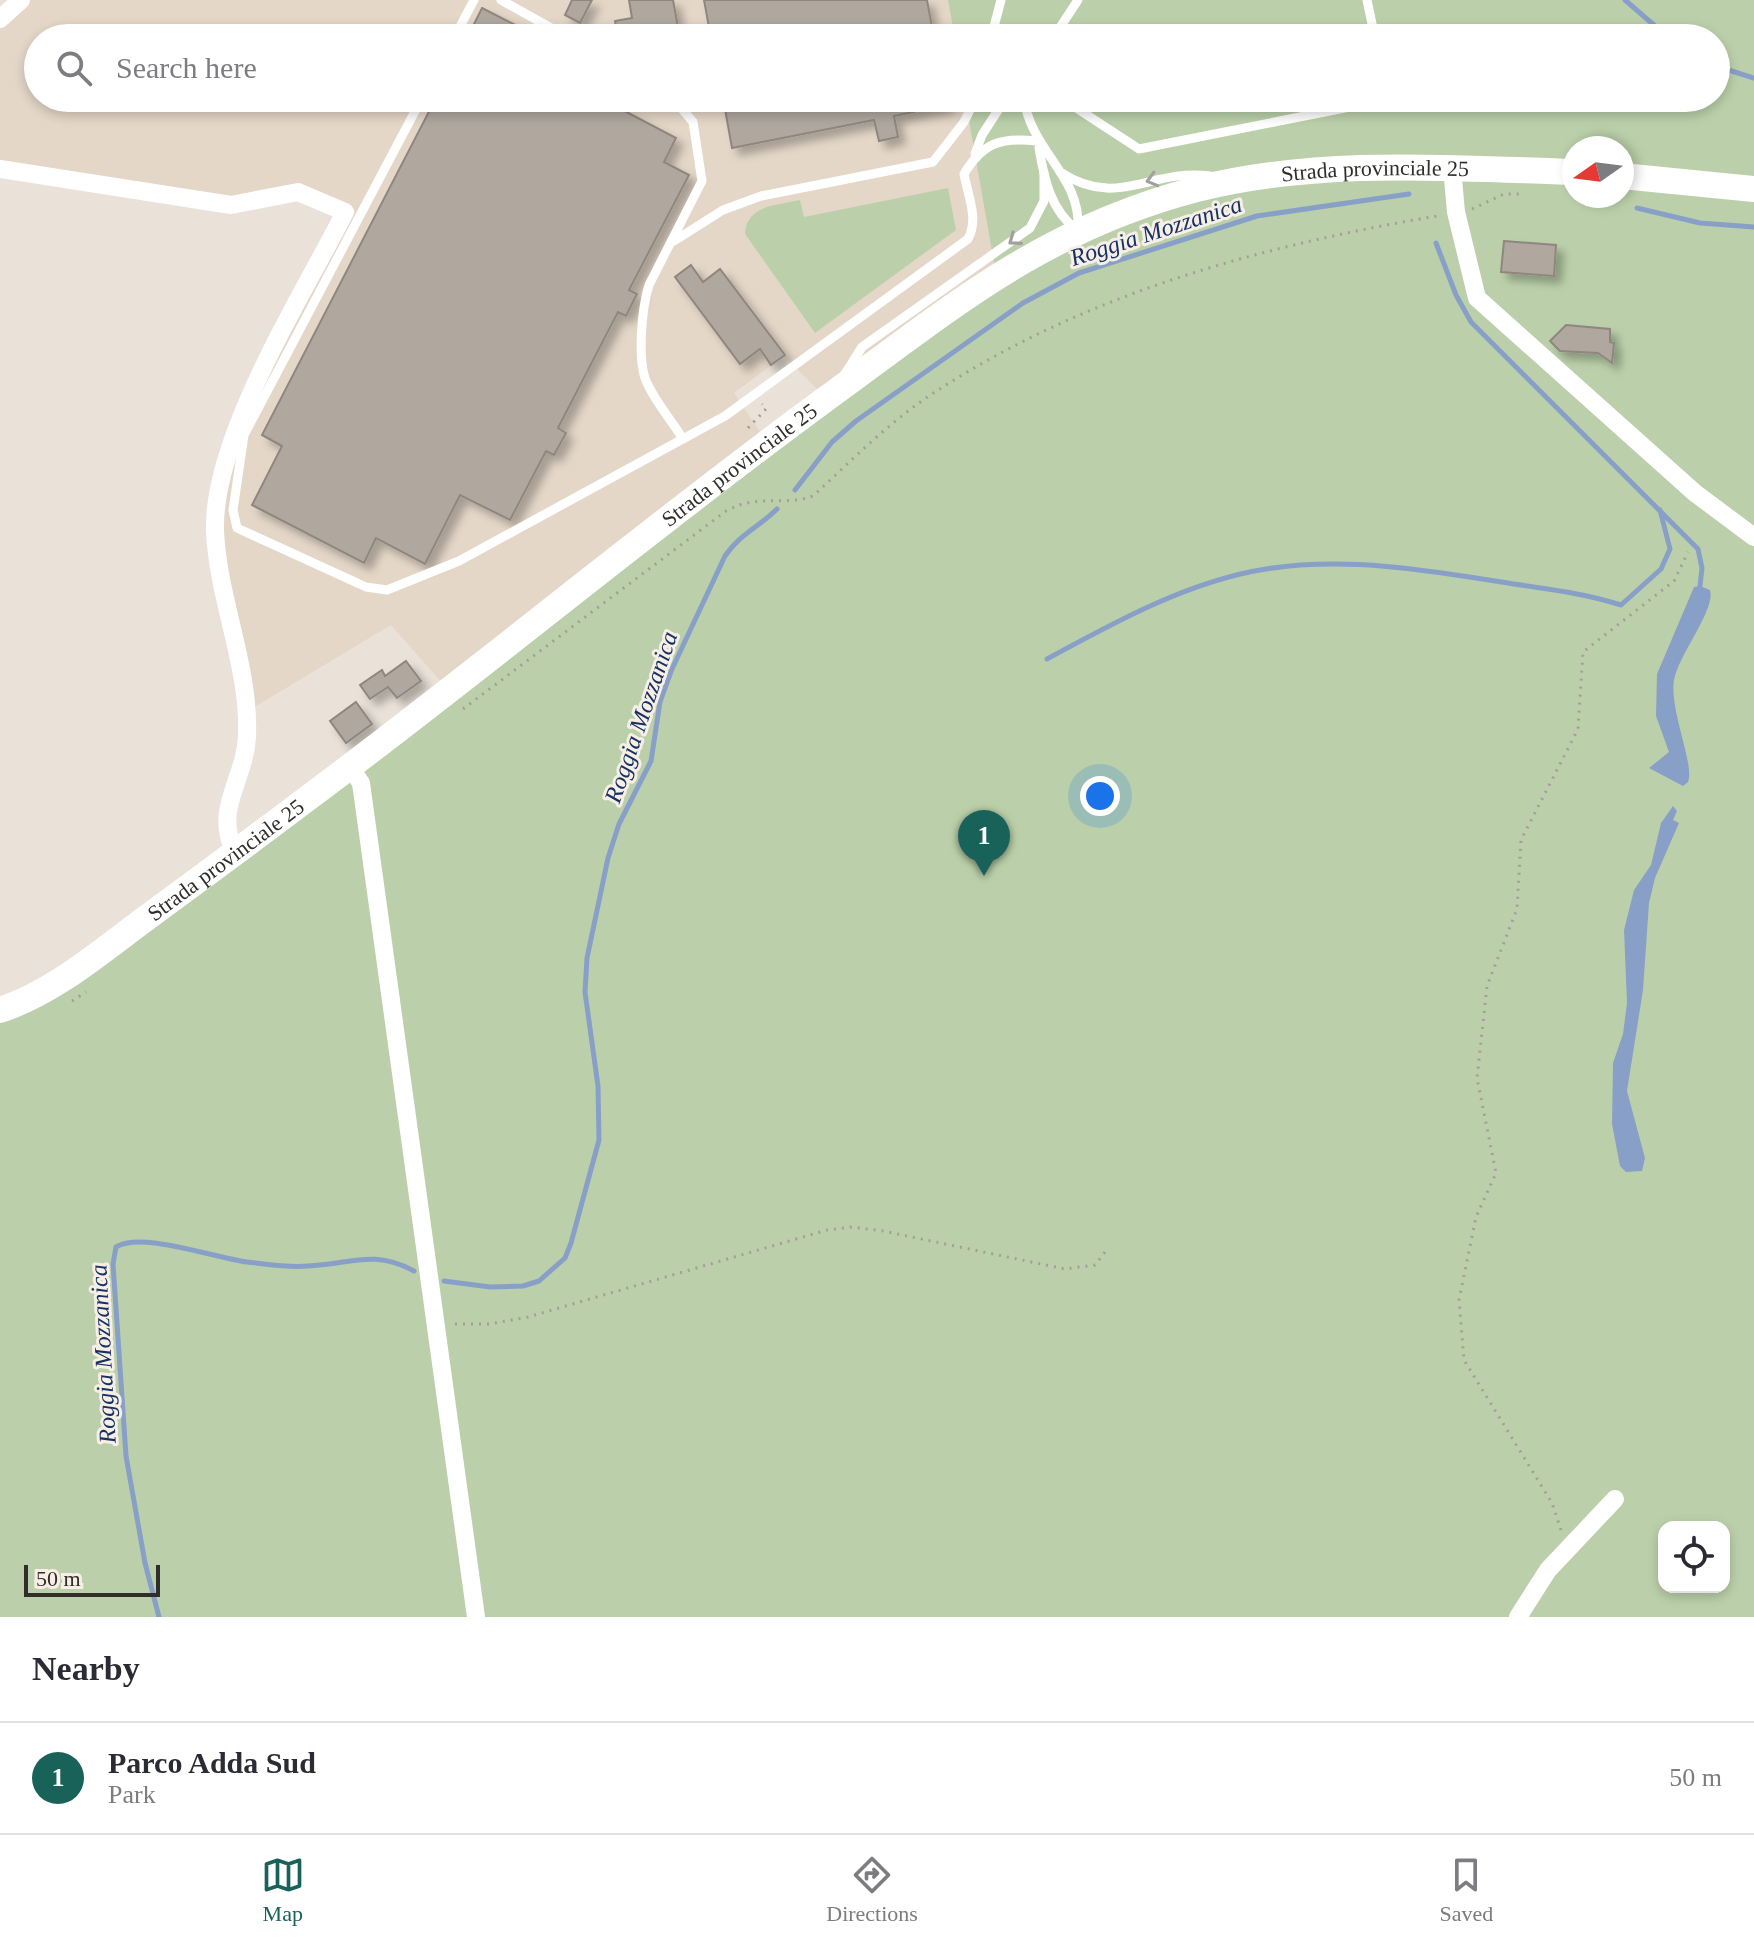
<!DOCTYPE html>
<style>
body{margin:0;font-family:Georgia,serif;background:#f2f2f3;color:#2b2b33}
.controls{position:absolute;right:24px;bottom:24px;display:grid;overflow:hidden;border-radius:16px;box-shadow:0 4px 12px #0003}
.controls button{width:72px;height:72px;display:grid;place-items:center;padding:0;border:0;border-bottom:2px solid #e1e1e2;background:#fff;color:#2b2b33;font:40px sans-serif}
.compass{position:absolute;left:1562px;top:136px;width:72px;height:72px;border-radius:50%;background:#fff;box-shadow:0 4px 12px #0003;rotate:256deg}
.scale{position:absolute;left:24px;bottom:20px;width:136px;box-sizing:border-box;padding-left:8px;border:4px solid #302d2a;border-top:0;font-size:22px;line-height:28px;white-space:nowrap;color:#302d2a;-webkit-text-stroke:6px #f7efe6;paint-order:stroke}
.you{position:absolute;left:1100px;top:796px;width:28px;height:28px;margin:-20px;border:6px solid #fff;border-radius:50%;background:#1a73e8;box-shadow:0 0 0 12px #1a73e833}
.badge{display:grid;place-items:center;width:52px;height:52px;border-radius:50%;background:#186259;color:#fff;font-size:26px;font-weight:700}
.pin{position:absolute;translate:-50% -66px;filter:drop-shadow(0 2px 4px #0008)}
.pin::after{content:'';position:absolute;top:42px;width:28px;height:24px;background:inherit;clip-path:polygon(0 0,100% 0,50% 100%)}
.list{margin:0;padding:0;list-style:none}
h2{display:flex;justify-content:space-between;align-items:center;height:104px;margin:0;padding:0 32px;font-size:34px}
h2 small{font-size:26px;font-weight:400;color:#7c7c81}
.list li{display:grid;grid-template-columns:52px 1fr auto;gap:24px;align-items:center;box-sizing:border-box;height:112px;padding:0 32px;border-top:2px solid #e1e1e2}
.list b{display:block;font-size:30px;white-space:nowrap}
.list p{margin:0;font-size:26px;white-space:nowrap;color:#7c7c81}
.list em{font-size:26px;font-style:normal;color:#7c7c81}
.icon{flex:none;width:44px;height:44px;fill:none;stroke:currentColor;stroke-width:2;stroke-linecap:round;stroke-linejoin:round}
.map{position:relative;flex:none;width:1754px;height:1617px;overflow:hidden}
.search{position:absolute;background:#fff;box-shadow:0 4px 12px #0003;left:24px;right:24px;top:24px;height:88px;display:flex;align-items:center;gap:20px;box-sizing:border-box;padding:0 28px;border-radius:44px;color:#7c7c81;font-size:30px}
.sheet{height:216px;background:#fff}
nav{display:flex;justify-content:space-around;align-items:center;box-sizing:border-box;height:112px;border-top:2px solid #e1e1e2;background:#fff;font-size:22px;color:#7c7c81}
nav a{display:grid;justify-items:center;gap:4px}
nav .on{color:#186259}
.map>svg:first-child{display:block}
</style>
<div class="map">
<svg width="1754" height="1617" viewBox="0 0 1754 1617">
<defs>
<filter id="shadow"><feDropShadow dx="7" dy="7" stdDeviation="4" flood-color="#0004"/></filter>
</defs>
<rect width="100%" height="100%" fill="#eae2d9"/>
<polygon fill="#e4d7c8" points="21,0 1391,0 1398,38 38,38 38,98 1410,98 823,395 784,356 734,393 767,442 449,691 391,625 246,712 219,563 224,467 344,212 298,192 231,205 0,169 0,19"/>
<g fill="#bbd0aa" fill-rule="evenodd">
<path d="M948 0H1754V1617H0V1017L998 285 965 98H1716V38H955ZM1574 148H1622V196H1574ZM1664 1527H1724V1587H1664Z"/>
<path d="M948 188 956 230 815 333 745 234C746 205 778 205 800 200L804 217Z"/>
</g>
<g fill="#88a0c7">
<path d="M1700 586 1710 590C1716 609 1679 654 1674 680 1669 709 1695 765 1688 782L1683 786 1649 768 1669 752 1656 716 1657 674 1694 587Z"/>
<polygon points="1673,806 1677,811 1673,820 1679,823 1655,878 1649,903 1643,990 1627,1091 1645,1158 1642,1171 1626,1172 1620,1166 1612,1124 1613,1063 1623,1034 1627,1003 1624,930 1634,890 1651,865 1661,823"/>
</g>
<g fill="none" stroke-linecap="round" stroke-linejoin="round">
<g stroke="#88a0c7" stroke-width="5">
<polyline points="1625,0 1669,38"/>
<polyline points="1716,66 1754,78"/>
<polyline points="1637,208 1700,223 1754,227"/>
<polyline points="1436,243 1456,295 1471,322 1698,549 1702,568 1700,586"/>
<polyline points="795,490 832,442 856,421 1023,303 1079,273 1257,216 1409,194"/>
<path d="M1047 659C1115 622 1189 581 1266 569 1347 556 1434 571 1514 584 1550 589 1586 594 1621 605L1661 569 1670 549 1660 510"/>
<path d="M444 1281 490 1287 523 1286 539 1281 565 1258 571 1243 599 1140 598 1086 585 992 587 958 608 858 619 824 651 761 660 702 672 669 725 556C740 534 759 527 777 509"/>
<path d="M159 1617 145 1563 126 1456 113 1264 116 1247C142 1231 214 1258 247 1262 267 1264 287 1268 308 1266 351 1264 373 1249 414 1271"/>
</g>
</g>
<g fill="#b0a89f" stroke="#8f877f" stroke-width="2" filter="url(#shadow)">
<polygon points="572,0 592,0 580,23 565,15"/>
<polygon points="629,0 673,0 680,38 618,38 615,21 632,18"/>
<polygon points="704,0 927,0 934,38 711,38"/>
<polygon points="482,8 541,38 467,38"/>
<polygon points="436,98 600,98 676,138 664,162 689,175 629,290 637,294 626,316 618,312 558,428 566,433 554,455 546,451 510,520 460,495 425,564 376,538 364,563 252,505 282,446 262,435"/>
<polygon points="723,98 947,98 947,105 894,116 898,137 879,141 874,120 732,148"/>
<polygon points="1504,241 1556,245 1554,276 1501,272"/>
<polygon points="691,265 703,282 720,269 785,355 771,365 760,349 740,364 675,277"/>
<polygon points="1566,325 1610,329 1610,342 1614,343 1612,363 1598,353 1560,351 1550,341"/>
<polygon points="406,661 421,681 397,698 388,687 370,699 360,685 382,670 385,676"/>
<polygon points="356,702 372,724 346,743 330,721"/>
</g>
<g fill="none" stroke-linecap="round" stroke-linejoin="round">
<g stroke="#a49e98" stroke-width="3" stroke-dasharray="2 6" stroke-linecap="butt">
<polyline points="1472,209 1504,194 1521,194"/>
<polyline points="748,428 766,409 762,404"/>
<path d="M463 709 726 511C758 493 783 507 813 496 851 461 888 423 932 394 1084 294 1260 246 1437 216"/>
<polyline points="72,1001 86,992"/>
<polyline points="455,1324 490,1324 528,1317 827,1230 852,1227 883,1231 1065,1269 1095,1265 1105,1252"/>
<polyline points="1561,1530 1552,1503 1464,1360 1459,1300 1476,1217 1496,1173 1477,1078 1487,986 1517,909 1521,840 1578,729 1583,652 1674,581 1688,552"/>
</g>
<g stroke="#fff" stroke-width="9">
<polyline points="501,0 569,38"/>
<polyline points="1367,0 1375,38"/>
<polyline points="454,38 474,0"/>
<polyline points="991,38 1001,0"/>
<polyline points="1053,38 1078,0"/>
<path d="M422 98 244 435 233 510 237 528 366 587 387 590 459 561 725 416 968 239C979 219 968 196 964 174 983 142 1002 137 1037 141"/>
<path d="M673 98 693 122 702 181 649 285C642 307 636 364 648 385 657 404 672 421 683 439"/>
<path d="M1024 98C1030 150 1081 176 1078 228"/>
<polyline points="1061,98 1139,149 1370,103 1379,98"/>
<path d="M1039 148C1044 179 1051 211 1077 230"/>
<polyline points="975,154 982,135 1006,98"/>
<path d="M1060 172C1119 210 1149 168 1210 176"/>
<polyline points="674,241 723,210 761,196 933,162 964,122 976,98"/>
<polyline points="843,377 862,347 1030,228 1044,201 1044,173"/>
</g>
<g stroke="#fff" stroke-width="18">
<polyline points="0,19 21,0"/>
<polyline points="1452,168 1456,212 1477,298 1695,493 1754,537"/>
<path d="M0 169 231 205 298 192 345 212C302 297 212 438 215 531 218 600 250 667 247 736 245 781 213 808 235 853"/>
<polyline points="350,767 361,783 476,1617"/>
<polyline points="1518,1617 1548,1570 1615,1499"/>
</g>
<g stroke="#fff" stroke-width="26">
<polyline points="1622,176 1754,189"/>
<path id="s1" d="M0 1010C52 993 98 954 141 922 195 882 250 842 304 801 479 671 647 530 823 401 950 309 1040 230 1197 189 1321 158 1448 168 1574 172"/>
</g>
</g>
<defs><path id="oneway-chevron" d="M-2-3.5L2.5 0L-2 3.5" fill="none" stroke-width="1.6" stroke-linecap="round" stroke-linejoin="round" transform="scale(2)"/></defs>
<g stroke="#a2a09f">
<use href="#oneway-chevron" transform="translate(1152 180) rotate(164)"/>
<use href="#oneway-chevron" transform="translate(1014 240) rotate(144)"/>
</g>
<g text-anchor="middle" stroke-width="6" stroke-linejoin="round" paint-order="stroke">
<g font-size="22" fill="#302d2a" stroke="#f7efe6">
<text dy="8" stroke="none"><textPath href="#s1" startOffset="1638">Strada provinciale 25</textPath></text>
<text dy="8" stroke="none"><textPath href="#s1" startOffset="920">Strada provinciale 25</textPath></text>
<text dy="8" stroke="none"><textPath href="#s1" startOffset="272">Strada provinciale 25</textPath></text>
</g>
<g font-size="24" font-style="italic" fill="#163263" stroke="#f7efe6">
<text transform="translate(1156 231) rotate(-18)" y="8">Roggia Mozzanica</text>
<text transform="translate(641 717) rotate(-71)" y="8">Roggia Mozzanica</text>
<text transform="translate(103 1354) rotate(-93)" y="8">Roggia Mozzanica</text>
</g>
</g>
</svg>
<div class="controls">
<button><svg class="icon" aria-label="locate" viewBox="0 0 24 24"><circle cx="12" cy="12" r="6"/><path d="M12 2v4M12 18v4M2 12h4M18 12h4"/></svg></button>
</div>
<svg class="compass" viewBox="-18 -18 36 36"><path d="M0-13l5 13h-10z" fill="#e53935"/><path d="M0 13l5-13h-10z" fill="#7c7c81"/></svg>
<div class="scale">50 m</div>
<div class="you"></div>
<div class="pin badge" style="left:984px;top:876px">1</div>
<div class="search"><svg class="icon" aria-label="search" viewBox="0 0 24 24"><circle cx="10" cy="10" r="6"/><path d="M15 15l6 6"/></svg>Search here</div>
</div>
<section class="sheet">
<h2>Nearby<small></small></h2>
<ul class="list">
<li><span class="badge">1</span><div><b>Parco Adda Sud</b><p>Park</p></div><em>50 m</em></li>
</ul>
</section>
<nav>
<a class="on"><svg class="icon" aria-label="map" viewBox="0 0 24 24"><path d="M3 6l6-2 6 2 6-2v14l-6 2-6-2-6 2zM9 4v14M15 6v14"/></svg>Map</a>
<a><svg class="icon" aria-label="directions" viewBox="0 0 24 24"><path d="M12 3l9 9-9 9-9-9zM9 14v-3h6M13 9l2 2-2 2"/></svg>Directions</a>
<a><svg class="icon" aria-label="saved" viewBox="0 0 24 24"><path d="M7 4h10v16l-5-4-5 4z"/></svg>Saved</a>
</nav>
